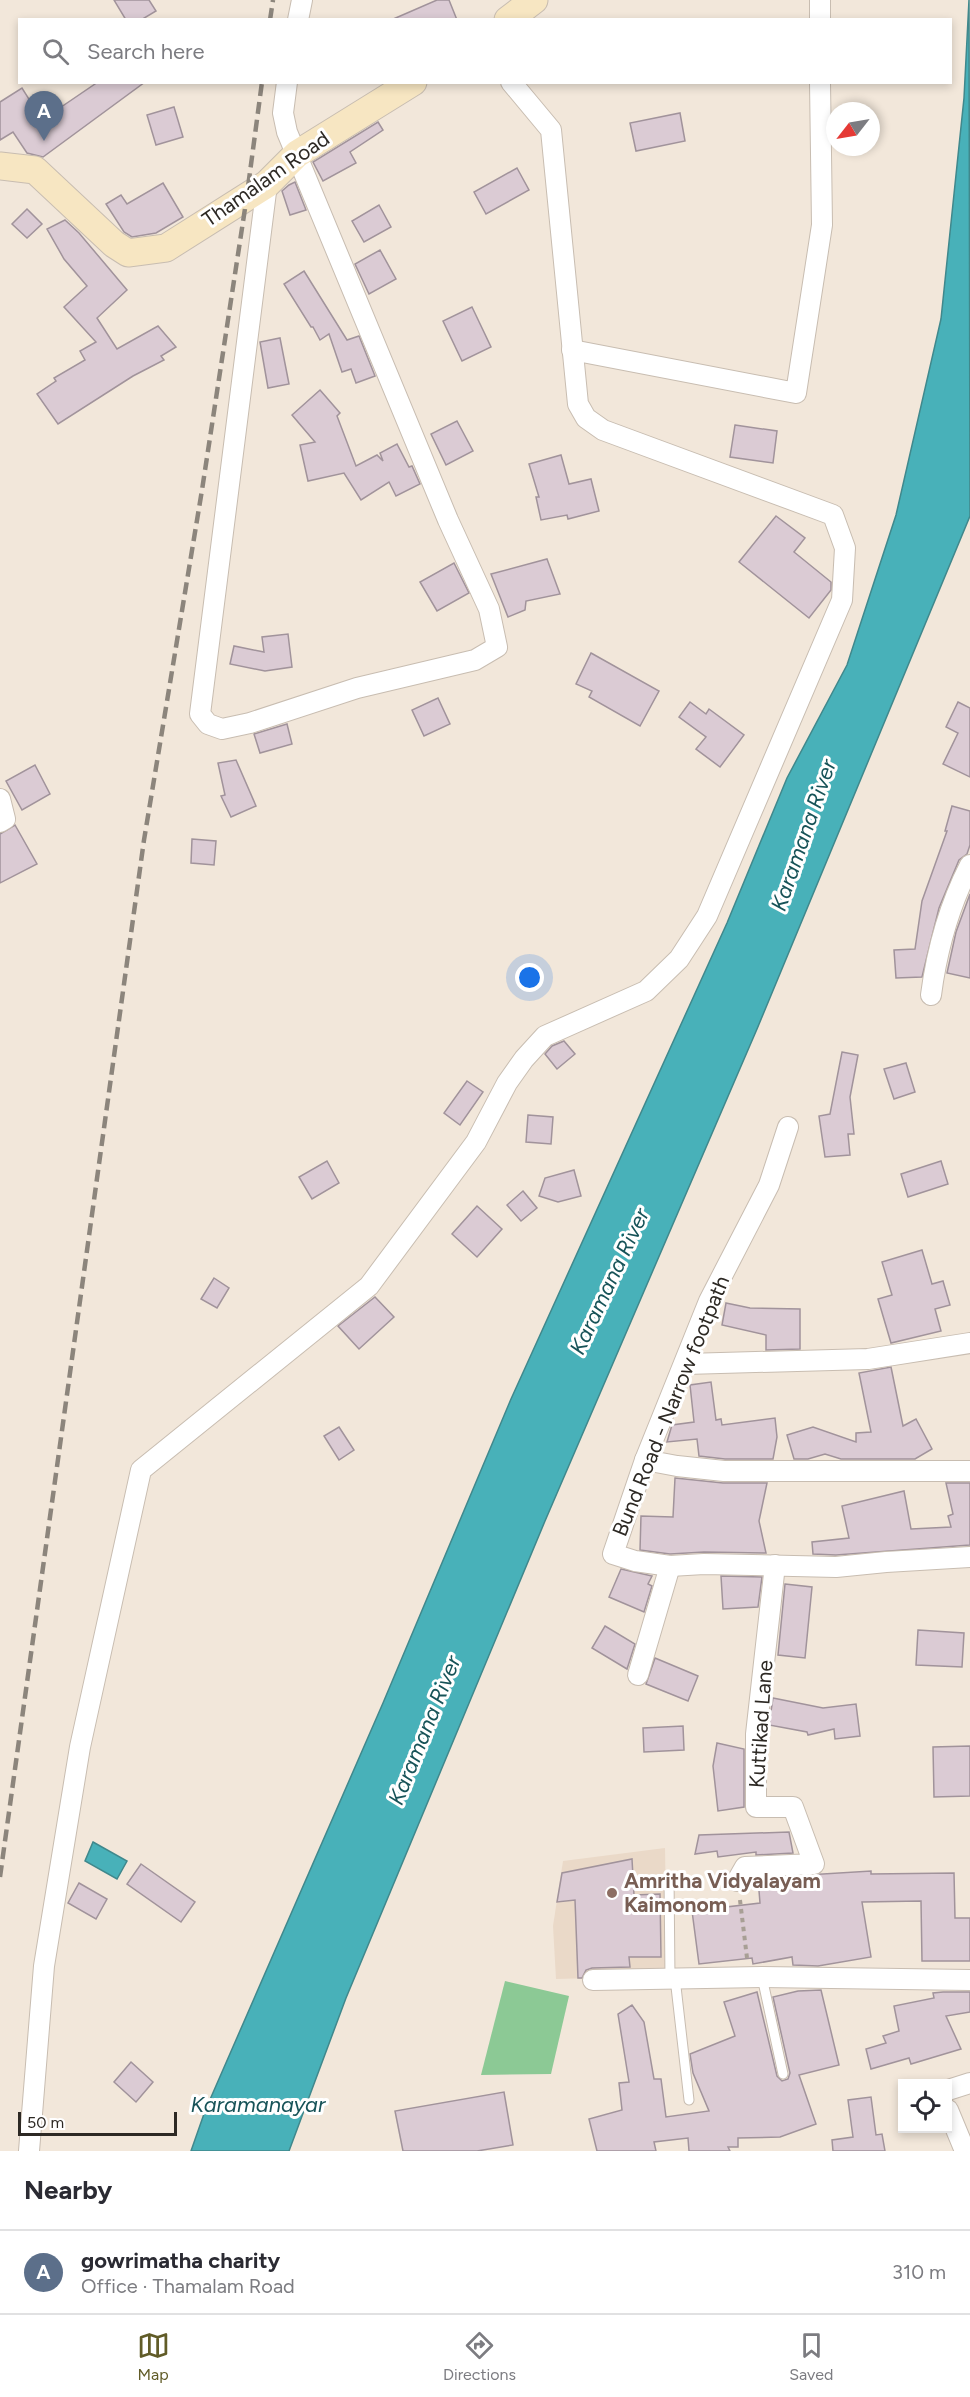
<!DOCTYPE html>
<meta charset="utf-8">
<style>
body{margin:0;font-family:Figtree,sans-serif;background:#f2f2f3;color:#2b2b33}
.controls{position:absolute;right:18px;bottom:18px;display:grid;overflow:hidden;border-radius:0px;box-shadow:0 3px 9px #0003}
.controls button{width:54px;height:54px;display:grid;place-items:center;padding:0;border:0;border-bottom:2px solid #e1e1e2;background:#fff;color:#2b2b33;font:30px sans-serif}
.compass{position:absolute;left:826px;top:102px;width:54px;height:54px;border-radius:50%;background:#fff;box-shadow:0 3px 9px #0003;rotate:239deg}
.scale{position:absolute;left:18px;bottom:15px;width:159px;box-sizing:border-box;padding-left:6px;border:3px solid #2d2924;border-top:0;font-size:16px;line-height:21px;white-space:nowrap;color:#2d2924;-webkit-text-stroke:4px #fff;paint-order:stroke}
.you{position:absolute;left:530px;top:978px;width:21px;height:21px;margin:-15px;border:4px solid #fff;border-radius:50%;background:#1a73e8;box-shadow:0 0 0 9px #1a73e833}
.badge{display:grid;place-items:center;width:39px;height:39px;border-radius:50%;background:#615c28;color:#fff;font-size:20px;font-weight:700}
.pin{position:absolute;translate:-50% -50px;filter:drop-shadow(0 2px 3px #0008)}
.pin::after{content:'';position:absolute;top:32px;width:21px;height:18px;background:inherit;clip-path:polygon(0 0,100% 0,50% 100%)}
.list{margin:0;padding:0;list-style:none}
h2{display:flex;justify-content:space-between;align-items:center;height:78px;margin:0;padding:0 24px;font-size:26px}
h2 small{font-size:20px;font-weight:400;color:#7c7c81}
.list li{display:grid;grid-template-columns:39px 1fr auto;gap:18px;align-items:center;box-sizing:border-box;height:84px;padding:0 24px;border-top:2px solid #e1e1e2}
.list b{display:block;font-size:22px;white-space:nowrap}
.list p{margin:0;font-size:20px;white-space:nowrap;color:#7c7c81}
.list em{font-size:20px;font-style:normal;color:#7c7c81}
.icon{flex:none;width:33px;height:33px;fill:none;stroke:currentColor;stroke-width:2;stroke-linecap:round;stroke-linejoin:round}
.map{position:relative;flex:none;width:970px;height:2151px;overflow:hidden}
.search{position:absolute;background:#fff;box-shadow:0 3px 9px #0003;left:18px;right:18px;top:18px;height:66px;display:flex;align-items:center;gap:15px;box-sizing:border-box;padding:0 21px;border-radius:0px;color:#7c7c81;font-size:22px}
.sheet{height:162px;background:#fff}
nav{display:flex;justify-content:space-around;align-items:center;box-sizing:border-box;height:84px;border-top:2px solid #e1e1e2;background:#fff;font-size:16px;color:#7c7c81}
nav a{display:grid;justify-items:center;gap:3px}
nav .on{color:#615c28}
.map>svg:first-child{display:block}
</style>
<div class="map">
<svg width="970" height="2151" viewBox="0 0 970 2151">
<rect width="100%" height="100%" fill="#f2e7da"/>
<polygon fill="#ead9c8" points="665,1848 667,1976 556,1979 553,1926 563,1861"/>
<polygon fill="#8cc995" points="505,1981 569,1996 551,2074 481,2075"/>
<g fill="#48b1b9" stroke="#40888c" stroke-width="1.5">
<polygon points="969,0 970,516 757,1029 545,1521 346,1998 289,2151 191,2151 205,2111 383,1703 511,1399 727,923 787,778 847,665 896,515 941,319 964,98"/>
<polygon points="93,1842 127,1861 117,1879 85,1861"/>
</g>
<g fill="#dbcbd4" stroke="#a1939b" stroke-width="1.5">
<polygon points="114,0 149,0 156,11 141,20 126,20"/>
<polygon points="437,0 449,0 457,20 391,20"/>
<polygon points="98,82 145,82 43,157 27,153 13,132 0,140 0,102 22,88 42,120"/>
<polygon points="174,107 183,137 156,145 147,115"/>
<polygon points="680,113 685,141 636,151 630,123"/>
<polygon points="378,122 383,130 350,152 356,163 323,181 313,162"/>
<polygon points="517,168 529,190 486,214 474,192"/>
<polygon points="295,182 306,210 290,215 282,191 289,185"/>
<polygon points="163,183 183,217 156,233 132,237 124,232 106,204 121,195 127,204"/>
<polygon points="379,205 391,227 364,242 352,221"/>
<polygon points="27,209 42,224 27,238 12,224"/>
<polygon points="65,220 79,233 127,290 97,318 117,349 158,326 176,347 161,356 164,360 133,376 58,424 37,394 56,381 54,378 85,360 80,351 96,342 64,307 87,286 64,259 47,229"/>
<polygon points="380,250 396,279 369,294 355,264"/>
<polygon points="304,271 347,340 359,336 375,376 356,383 351,369 342,372 329,334 320,340 313,327 311,327 284,284"/>
<polygon points="472,307 491,347 462,361 443,321"/>
<polygon points="280,338 289,384 268,388 260,342"/>
<polygon points="320,390 340,413 337,416 356,466 377,455 383,461 380,453 397,444 409,467 412,466 420,484 396,496 389,482 361,500 344,473 308,481 300,445 315,442 292,415"/>
<polygon points="457,421 473,451 446,465 431,434"/>
<polygon points="735,425 777,431 773,463 730,457"/>
<polygon points="561,455 569,484 591,479 599,511 568,519 567,515 541,520 536,497 539,497 529,464"/>
<polygon points="776,516 805,538 794,552 831,582 831,590 809,618 739,562"/>
<polygon points="547,559 560,594 526,601 525,610 508,617 491,574"/>
<polygon points="454,563 469,593 437,611 420,582"/>
<polygon points="288,634 292,667 265,671 230,664 234,646 264,652 262,637"/>
<polygon points="591,653 659,691 640,726 589,697 592,691 576,684"/>
<polygon points="438,698 450,724 424,736 412,710"/>
<polygon points="690,702 706,714 709,709 744,735 720,767 696,749 706,737 679,717"/>
<polygon points="958,702 970,708 970,777 943,764 958,733 946,727"/>
<polygon points="287,724 292,744 260,753 254,734"/>
<polygon points="236,760 256,806 231,817 221,796 225,795 218,763"/>
<polygon points="35,765 50,794 22,810 6,781"/>
<polygon points="952,806 970,811 970,845 967,854 959,860 939,908 922,977 896,978 894,950 915,949 922,901 947,831 945,831"/>
<polygon points="15,825 37,864 0,883 0,834"/>
<polygon points="192,839 216,841 214,865 191,863"/>
<polygon points="970,894 970,978 947,973 956,932"/>
<polygon points="564,1041 575,1054 557,1069 545,1054 552,1046"/>
<polygon points="842,1052 858,1055 850,1097 854,1134 848,1134 850,1155 825,1157 819,1116 830,1114"/>
<polygon points="906,1063 915,1092 894,1099 884,1069"/>
<polygon points="467,1081 483,1092 460,1125 444,1113"/>
<polygon points="528,1115 553,1117 551,1144 526,1142"/>
<polygon points="327,1161 339,1183 312,1199 299,1177"/>
<polygon points="941,1161 948,1184 908,1197 901,1174"/>
<polygon points="574,1170 581,1196 558,1202 539,1196 545,1178"/>
<polygon points="523,1191 537,1208 521,1221 507,1205"/>
<polygon points="477,1206 502,1229 477,1257 452,1234"/>
<polygon points="922,1250 932,1284 943,1281 950,1305 935,1309 941,1331 891,1343 878,1299 892,1295 882,1262"/>
<polygon points="214,1278 229,1288 217,1308 201,1299"/>
<polygon points="375,1297 394,1317 359,1349 338,1326"/>
<polygon points="726,1303 750,1308 800,1309 800,1349 766,1350 766,1335 722,1325"/>
<polygon points="891,1367 903,1426 916,1419 932,1449 915,1459 841,1459 825,1454 808,1459 794,1459 787,1435 813,1427 856,1442 856,1433 871,1432 859,1373"/>
<polygon points="711,1382 716,1420 721,1419 722,1425 775,1418 777,1437 773,1459 725,1459 699,1456 697,1439 667,1442 672,1425 694,1422 690,1385"/>
<polygon points="339,1427 354,1450 339,1460 324,1436"/>
<polygon points="675,1478 723,1483 767,1483 759,1521 766,1553 704,1552 670,1554 640,1550 641,1516 673,1517"/>
<polygon points="946,1483 970,1483 970,1545 836,1555 813,1554 812,1542 849,1538 842,1506 904,1491 911,1529 951,1527 948,1516 953,1514"/>
<polygon points="621,1569 652,1576 648,1584 652,1586 644,1612 609,1597"/>
<polygon points="721,1576 762,1577 758,1607 723,1609"/>
<polygon points="785,1584 812,1587 805,1658 778,1655"/>
<polygon points="605,1626 635,1644 627,1669 592,1648"/>
<polygon points="918,1630 964,1633 962,1667 916,1665"/>
<polygon points="655,1658 698,1676 688,1701 646,1684"/>
<polygon points="773,1698 823,1708 856,1704 860,1736 835,1739 834,1729 808,1735 807,1732 769,1725"/>
<polygon points="683,1726 684,1750 644,1752 643,1728"/>
<polygon points="717,1743 744,1749 744,1807 718,1811 713,1766"/>
<polygon points="970,1746 970,1796 934,1797 933,1747"/>
<polygon points="789,1832 793,1853 756,1855 756,1852 718,1857 717,1851 695,1854 699,1835"/>
<polygon points="632,1859 634,1895 660,1894 661,1957 629,1957 630,1967 592,1968 586,1970 582,1978 578,1978 575,1900 557,1902 562,1873"/>
<polygon points="141,1864 195,1902 181,1922 127,1884"/>
<polygon points="871,1871 871,1874 954,1873 955,1918 970,1918 970,1961 922,1961 921,1901 862,1902 871,1957 818,1966 793,1965 792,1957 753,1964 752,1958 699,1964 692,1911 760,1903 758,1878"/>
<polygon points="79,1883 107,1899 96,1919 68,1903"/>
<polygon points="798,1991 821,1990 839,2065 799,2075 816,2124 780,2137 738,2138 738,2147 728,2147 730,2151 689,2151 688,2138 654,2142 656,2151 597,2151 589,2119 622,2110 619,2083 629,2082 618,2014 632,2005 644,2022 654,2079 661,2079 666,2117 709,2111 693,2073 690,2054 735,2036 724,2002 757,1992 777,2076 782,2081 788,2079 790,2073 773,1997"/>
<polygon points="943,1992 970,1992 970,2012 946,2016 961,2049 911,2064 909,2058 871,2069 866,2049 886,2043 883,2036 899,2031 894,2006 934,1998 933,1993"/>
<polygon points="131,2062 153,2082 136,2102 114,2082"/>
<polygon points="504,2092 513,2145 477,2151 403,2151 395,2111"/>
<polygon points="871,2097 876,2135 882,2134 885,2151 833,2151 832,2140 853,2137 848,2100"/>
</g>
<g fill="none" stroke-linecap="round" stroke-linejoin="round">
<defs>
<g id="lane">
<polyline points="669,1876 670,1978"/>
<polyline points="762,1977 783,2074"/>
<polyline points="675,1978 689,2100"/>
</g>
<g id="street">
<polyline points="820,0 820,20"/>
<polyline points="298,20 302,0"/>
<polyline points="267,184 200,714 208,724 222,729 250,723 357,688 475,660 497,647 489,609 448,520 287,132 283,113 287,82"/>
<polyline points="572,350 796,393 822,225 820,82"/>
<polyline points="0,799 5,819 0,822"/>
<path d="M931 995C937 949 949 906 970 865"/>
<polyline points="788,1127 769,1185 709,1301 645,1460 613,1554 635,1561 670,1566 704,1564 836,1567 886,1562 970,1557"/>
<polyline points="686,1364 868,1359 970,1343"/>
<polyline points="645,1460 677,1466 724,1471 970,1471"/>
<polyline points="638,1675 670,1566"/>
<polyline points="737,1881 745,1867 814,1864 793,1807 756,1807 756,1734 775,1565"/>
<polyline points="593,1980 762,1977 970,1980"/>
<polyline points="948,2090 970,2083"/>
<polyline points="948,2110 965,2151"/>
<polyline points="29,2151 44,1966 80,1747 141,1470 369,1286 476,1142 507,1083 524,1059 545,1036 646,991 679,959 707,916 842,600 845,548 833,515 603,430 586,418 578,404 551,130 511,82"/>
</g>
<g id="secondary">
<polyline points="508,20 534,0"/>
<polyline points="0,166 35,170 114,244 128,253 166,248 267,184 297,154 413,82"/>
</g>
</defs>
<use href="#lane" stroke="#c8bdb1" stroke-width="11"/>
<use href="#street" stroke="#c8bdb1" stroke-width="22"/>
<use href="#secondary" stroke="#c8bdb1" stroke-width="29"/>
<polyline stroke="#a89f95" stroke-width="4" stroke-dasharray="4.5 4.5" stroke-linecap="butt" points="740,1900 747,1958"/>
<use href="#lane" stroke="#fff" stroke-width="9"/>
<use href="#street" stroke="#fff" stroke-width="20"/>
<use href="#secondary" stroke="#f7e6c2" stroke-width="27"/>
<g stroke="#8c857c" stroke-width="4.5" stroke-dasharray="12 6" stroke-linecap="butt">
<polyline points="270,20 273,0"/>
<polyline points="0,1877 144,840 202,490 246,202 262,82"/>
</g>
</g>
<circle fill="#8d6e63" stroke="#fff" stroke-width="2" cx="612" cy="1893" r="6"/>
<g text-anchor="middle" stroke-width="6" stroke-linejoin="round" paint-order="stroke">
<g font-size="21" fill="#2d2924" stroke="#fff">
<text transform="translate(266 179) rotate(-35)" y="7">Thamalam Road</text>
<text transform="translate(671 1406) rotate(-68)" y="7">Bund Road - Narrow footpath</text>
<text transform="translate(761 1724) rotate(-86)" y="7">Kuttikad Lane</text>
</g>
<g font-size="21" font-weight="bold" fill="#785e54" stroke="#fff" text-anchor="start">
<text x="624" y="1888">Amritha Vidyalayam<tspan x="624" dy="24">Kaimonom</tspan></text>
</g>
<g font-size="22" font-style="italic" fill="#175358" stroke="#fff">
<text transform="translate(803 835) rotate(-71)" y="8">Karamana River</text>
<text transform="translate(609 1281) rotate(-65)" y="8">Karamana River</text>
<text transform="translate(424 1730) rotate(-68)" y="8">Karamana River</text>
<text x="258" y="2112">Karamanayar</text>
</g>
</g>
</svg>
<div class="controls">
<button><svg class="icon" aria-label="locate" viewBox="0 0 24 24"><circle cx="12" cy="12" r="6"/><path d="M12 2v4M12 18v4M2 12h4M18 12h4"/></svg></button>
</div>
<svg class="compass" viewBox="-18 -18 36 36"><path d="M0-13l5 13h-10z" fill="#e53935"/><path d="M0 13l5-13h-10z" fill="#7c7c81"/></svg>
<div class="scale">50 m</div>
<div class="you"></div>
<div class="pin badge" style="left:44px;top:141px;background:#5c6f8a">A</div>
<div class="search"><svg class="icon" aria-label="search" viewBox="0 0 24 24"><circle cx="10" cy="10" r="6"/><path d="M15 15l6 6"/></svg>Search here</div>
</div>
<section class="sheet">
<h2>Nearby<small></small></h2>
<ul class="list">
<li><span class="badge" style="background:#5c6f8a">A</span><div><b>gowrimatha charity</b><p>Office · Thamalam Road</p></div><em>310 m</em></li>
</ul>
</section>
<nav>
<a class="on"><svg class="icon" aria-label="map" viewBox="0 0 24 24"><path d="M3 6l6-2 6 2 6-2v14l-6 2-6-2-6 2zM9 4v14M15 6v14"/></svg>Map</a>
<a><svg class="icon" aria-label="directions" viewBox="0 0 24 24"><path d="M12 3l9 9-9 9-9-9zM9 14v-3h6M13 9l2 2-2 2"/></svg>Directions</a>
<a><svg class="icon" aria-label="saved" viewBox="0 0 24 24"><path d="M7 4h10v16l-5-4-5 4z"/></svg>Saved</a>
</nav>
